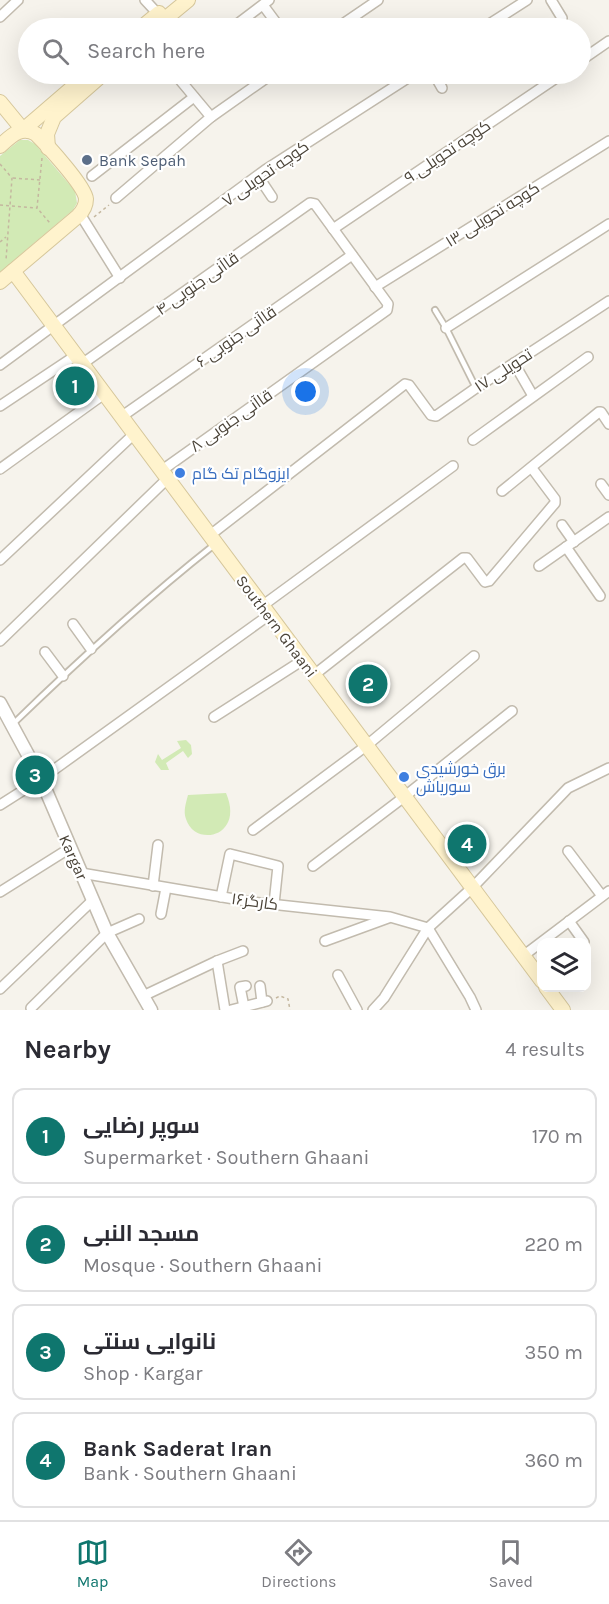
<!DOCTYPE html>
<meta charset="utf-8">
<style>
body{margin:0;font-family:Karla,Cairo,sans-serif;background:#f2f2f3;color:#2b2b33}
.controls{position:absolute;right:18px;bottom:18px;display:grid;overflow:hidden;border-radius:12px;box-shadow:0 6px 24px #0002}
.controls button{width:54px;height:54px;display:grid;place-items:center;padding:0;border:0;border-bottom:2px solid #e1e1e2;background:#fff;color:#2b2b33;font:30px sans-serif}
.you{position:absolute;left:306px;top:392px;width:21px;height:21px;margin:-15px;border:4px solid #fff;border-radius:50%;background:#1a73e8;box-shadow:0 0 0 9px #1a73e833}
.badge{display:grid;place-items:center;width:39px;height:39px;border-radius:50%;background:#0f766e;color:#fff;font-size:20px;font-weight:700}
.pin{position:absolute;translate:-50% -50%;border:3px solid #fff;box-shadow:0 2px 6px #0006}
.list{margin:0;padding:0;list-style:none}
h2{display:flex;justify-content:space-between;align-items:center;height:78px;margin:0;padding:0 24px;font-size:26px}
h2 small{font-size:20px;font-weight:400;color:#7c7c81}
.list li{display:grid;grid-template-columns:39px 1fr auto;gap:18px;align-items:center;box-sizing:border-box;height:96px;margin:0 12px 12px;padding:0 12px;border:2px solid #e1e1e2;border-radius:12px}
.list b{display:block;font-size:22px;white-space:nowrap}
.list p{margin:0;font-size:20px;white-space:nowrap;color:#7c7c81}
.list em{font-size:20px;font-style:normal;color:#7c7c81}
.icon{flex:none;width:33px;height:33px;fill:none;stroke:currentColor;stroke-width:2;stroke-linecap:round;stroke-linejoin:round}
.map{position:relative;flex:none;width:609px;height:1010px;overflow:hidden}
.search{position:absolute;background:#fff;box-shadow:0 6px 24px #0002;left:18px;right:18px;top:18px;height:66px;display:flex;align-items:center;gap:15px;box-sizing:border-box;padding:0 21px;border-radius:33px;color:#7c7c81;font-size:22px}
.sheet{height:510px;background:#fff}
nav{display:flex;justify-content:space-around;align-items:center;box-sizing:border-box;height:84px;border-top:2px solid #e1e1e2;background:#fff;font-size:16px;color:#7c7c81}
nav a{display:grid;justify-items:center;gap:3px}
nav .on{color:#0f766e}
.map>svg:first-child{display:block}
</style>
<div class="map">
<svg width="609" height="1010" viewBox="0 0 609 1010">
<rect width="100%" height="100%" fill="#f6f3ec"/>
<g fill="#d2eab5">
<polygon points="20,140 28,140 35,144 75,191 77,203 73,210 0,272 0,156"/>
<polygon points="186,740 191,745 192,754 188,758 183,751 166,763 169,770 161,770 155,762 158,754 162,760 181,748 177,741"/>
<path d="M226 793C245 837 195 848 186 819 183 811 186 803 188 795Z"/>
</g>
<g fill="none" stroke-linecap="round" stroke-linejoin="round">
<defs>
<g id="service">
<polyline points="435,310 446,328 476,388"/>
<path d="M14 723C78 661 143 601 214 545"/>
</g>
<g id="minor">
<polyline points="145,0 158,14"/>
<polyline points="551,0 562,18"/>
<polyline points="263,5 280,28"/>
<polyline points="0,17 18,0"/>
<polyline points="232,28 269,0"/>
<polyline points="337,28 378,0"/>
<polyline points="483,28 527,0"/>
<polyline points="580,61 609,41"/>
<polyline points="175,74 211,117"/>
<polyline points="434,74 442,88"/>
<polyline points="92,176 194,97"/>
<polyline points="258,176 272,197"/>
<polyline points="116,198 211,117 272,74"/>
<polyline points="80,214 120,278"/>
<polyline points="333,229 562,74"/>
<polyline points="375,287 609,141"/>
<polyline points="446,328 609,224"/>
<polyline points="514,363 533,396"/>
<polyline points="82,364 310,203 315,204 388,304 387,310 161,471"/>
<polyline points="0,365 265,170 414,74"/>
<polyline points="0,406 75,356"/>
<polyline points="121,417 352,255"/>
<polyline points="473,440 588,357"/>
<polyline points="0,469 104,394"/>
<polyline points="601,484 609,495"/>
<polyline points="502,491 599,412 601,412 609,424"/>
<polyline points="562,525 574,542"/>
<polyline points="209,536 405,384 409,385 431,415 436,416 476,388 609,301"/>
<polyline points="566,547 600,596"/>
<polyline points="0,560 134,434"/>
<polyline points="539,566 609,517"/>
<polyline points="262,606 453,466"/>
<polyline points="73,624 91,649"/>
<polyline points="0,641 167,479"/>
<polyline points="45,652 63,676"/>
<polyline points="314,675 463,558 467,558 485,582 489,581 555,503 555,499 534,471"/>
<polyline points="214,717 303,660"/>
<polyline points="0,805 41,779 269,615"/>
<polyline points="253,830 366,746 474,656"/>
<polyline points="568,851 602,896"/>
<polyline points="313,866 404,797 512,711"/>
<polyline points="81,873 252,902 390,917 428,928"/>
<polyline points="153,886 158,845"/>
<polyline points="0,892 70,848"/>
<polyline points="221,897 230,854 278,866 274,904"/>
<polyline points="161,914 166,888"/>
<polyline points="569,921 584,942"/>
<polyline points="428,928 470,997 476,1010"/>
<polyline points="325,941 388,918"/>
<polyline points="523,956 609,891"/>
<polyline points="217,961 225,1010"/>
<polyline points="338,975 357,1010"/>
<polyline points="260,986 262,1002"/>
<polyline points="0,989 93,900"/>
<polyline points="143,996 217,961 243,951"/>
<polyline points="244,1007 240,987 246,986"/>
<polyline points="31,1008 107,933 139,919"/>
<polyline points="231,1010 267,1001"/>
<polyline points="373,1010 384,998 428,928 472,888 568,788 609,768"/>
</g>
<polyline id="tertiary" points="0,703 41,779 107,933 151,1010"/>
<g id="secondary">
<polyline points="141,28 159,13"/>
<polyline points="154,28 188,0"/>
<polyline points="0,102 23,130 88,74"/>
<path d="M0 146C11 136 21 125 36 134 46 144 85 186 86 199 86 205 83 211 78 216L0 282"/>
<polyline points="48,148 47,134 54,117 103,74"/>
<polyline points="13,271 542,981"/>
<polyline points="546,987 563,1010"/>
</g>
</defs>
<use href="#service" stroke="#c2bbae" stroke-width="8"/>
<use href="#minor" stroke="#c2bbae" stroke-width="12"/>
<use href="#tertiary" stroke="#c2bbae" stroke-width="15"/>
<use href="#secondary" stroke="#d6c79b" stroke-width="16"/>
<g stroke="#c4b79f" stroke-width="1.5" stroke-dasharray="3 3" stroke-linecap="butt">
<polyline points="42,158 37,208 50,223"/>
<polyline points="0,164 12,178 6,260"/>
<polyline points="13,178 40,180"/>
<polyline points="0,205 37,208"/>
<polyline points="94,217 109,205"/>
<polyline points="0,242 6,237"/>
<polyline points="276,998 280,996 288,999 290,1010"/>
</g>
<use href="#service" stroke="#fff" stroke-width="4.5"/>
<use href="#minor" stroke="#fff" stroke-width="9"/>
<use href="#tertiary" stroke="#fff" stroke-width="12"/>
<use href="#secondary" stroke="#fff3cd" stroke-width="14"/>
</g>
<circle fill="#5c6f8a" stroke="#fff" stroke-width="2" cx="87" cy="160" r="6"/>
<g fill="#3f7fe0" stroke="#fff" stroke-width="2">
<circle cx="180" cy="473" r="6"/>
<circle cx="404" cy="777" r="6"/>
</g>
<g text-anchor="middle" stroke-width="4.5" stroke-linejoin="round" paint-order="stroke">
<g font-size="16" fill="#4b4439" stroke="#fff">
<text transform="translate(447 151) rotate(-34)" y="6">کوچه تحویلی ۹</text>
<text transform="translate(265 173) rotate(-35)" y="6">کوچه تحویلی ۷</text>
<text transform="translate(492 214) rotate(-32)" y="6">کوچه تحویلی ۱۳</text>
<text transform="translate(197 283) rotate(-35)" y="6">قاآنی جنوبی ۴</text>
<text transform="translate(236 336) rotate(-35)" y="6">قاآنی جنوبی ۶</text>
<text transform="translate(503 370) rotate(-33)" y="6">تحویلی ۱۷</text>
<text transform="translate(231 420) rotate(-35)" y="6">قاآنی جنوبی ۸</text>
<text transform="translate(277 626) rotate(53)" y="6">Southern Ghaani</text>
<text transform="translate(74 857) rotate(66)" y="6">Kargar</text>
<text transform="translate(255 901) rotate(8)" y="6">کارگر۱۶</text>
</g>
<g font-size="16" fill="#4e5e75" stroke="#fff" text-anchor="start">
<text x="99" y="166">Bank Sepah</text>
</g>
<g font-size="16" fill="#366cbe" stroke="#fff" text-anchor="start">
<text x="192" y="479">ایزوگام تک گام</text>
<text x="416" y="774">برق خورشیدی<tspan x="416" dy="18">سوریاش</tspan></text>
</g>
</g>
</svg>
<div class="controls">
<button><svg class="icon" aria-label="layers" viewBox="0 0 24 24"><path d="M12 4l9 5-9 5-9-5zM3 14l9 5 9-5"/></svg></button>
</div>
<div class="you"></div>
<div class="pin badge" style="left:75px;top:386px">1</div>
<div class="pin badge" style="left:368px;top:684px">2</div>
<div class="pin badge" style="left:35px;top:775px">3</div>
<div class="pin badge" style="left:467px;top:844px">4</div>
<div class="search"><svg class="icon" aria-label="search" viewBox="0 0 24 24"><circle cx="10" cy="10" r="6"/><path d="M15 15l6 6"/></svg>Search here</div>
</div>
<section class="sheet">
<h2>Nearby<small>4 results</small></h2>
<ul class="list">
<li><span class="badge">1</span><div><b>سوپر رضایی</b><p>Supermarket · Southern Ghaani</p></div><em>170 m</em></li>
<li><span class="badge">2</span><div><b>مسجد النبی</b><p>Mosque · Southern Ghaani</p></div><em>220 m</em></li>
<li><span class="badge">3</span><div><b>نانوایی سنتی</b><p>Shop · Kargar</p></div><em>350 m</em></li>
<li><span class="badge">4</span><div><b>Bank Saderat Iran</b><p>Bank · Southern Ghaani</p></div><em>360 m</em></li>
</ul>
</section>
<nav>
<a class="on"><svg class="icon" aria-label="map" viewBox="0 0 24 24"><path d="M3 6l6-2 6 2 6-2v14l-6 2-6-2-6 2zM9 4v14M15 6v14"/></svg>Map</a>
<a><svg class="icon" aria-label="directions" viewBox="0 0 24 24"><path d="M12 3l9 9-9 9-9-9zM9 14v-3h6M13 9l2 2-2 2"/></svg>Directions</a>
<a><svg class="icon" aria-label="saved" viewBox="0 0 24 24"><path d="M7 4h10v16l-5-4-5 4z"/></svg>Saved</a>
</nav>
